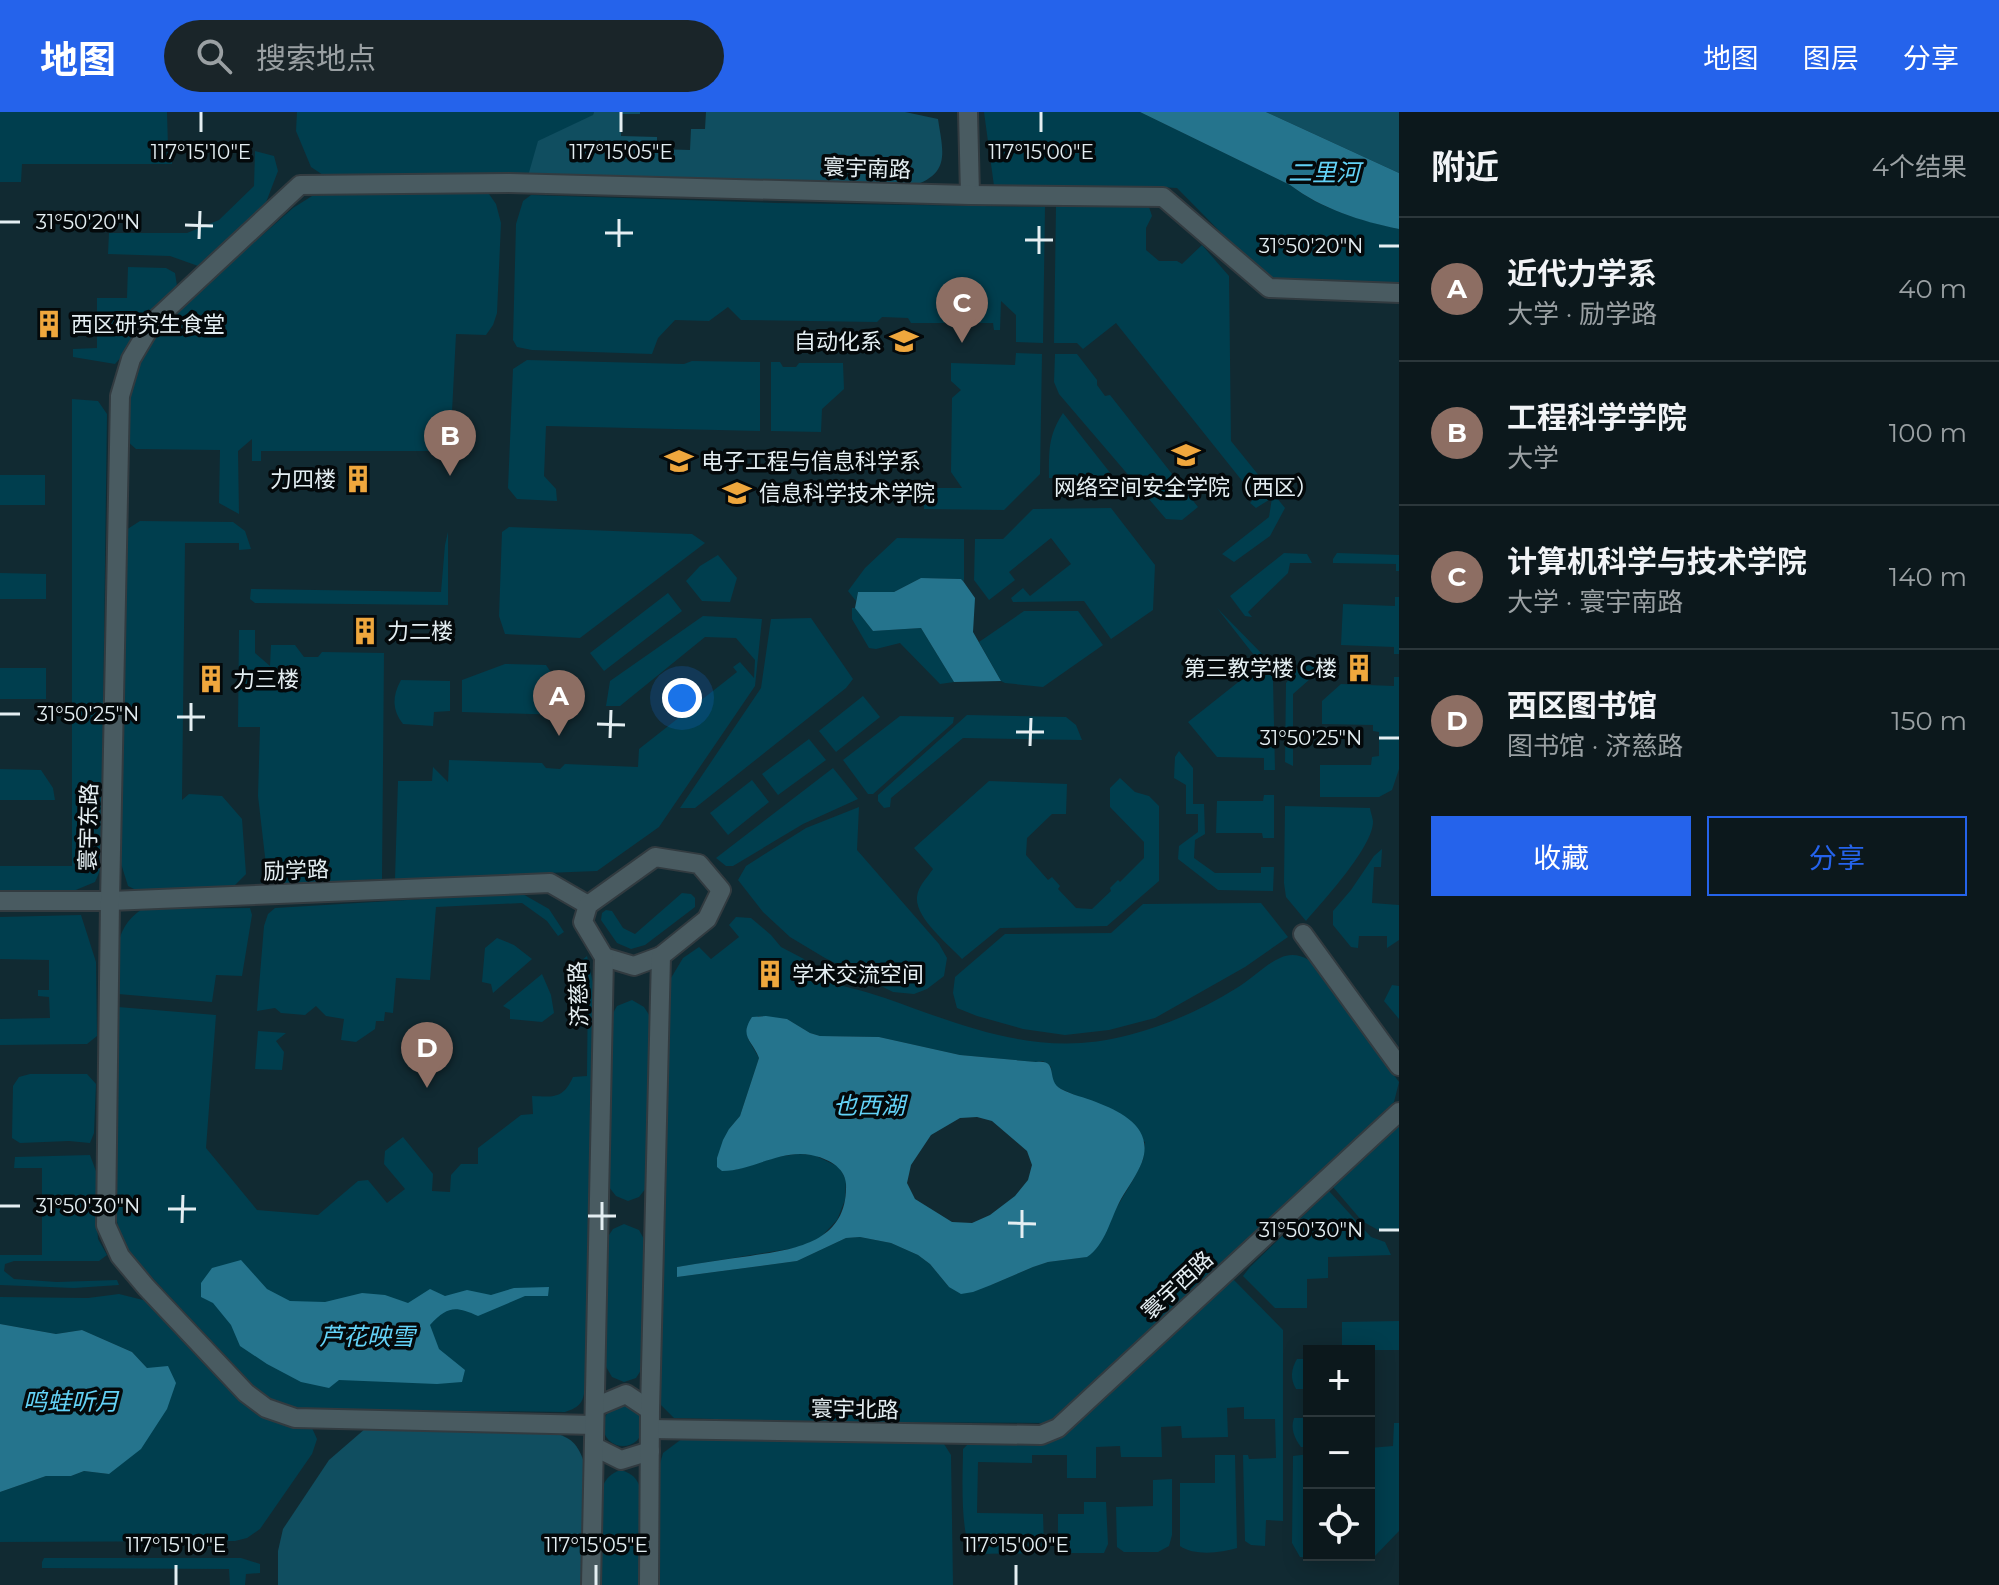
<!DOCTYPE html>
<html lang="zh">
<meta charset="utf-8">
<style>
body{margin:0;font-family:Montserrat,"Noto Sans SC",sans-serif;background:#1a2529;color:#f1f3f6}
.controls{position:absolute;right:24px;bottom:24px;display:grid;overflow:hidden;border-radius:0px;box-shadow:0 4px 20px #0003}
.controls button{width:72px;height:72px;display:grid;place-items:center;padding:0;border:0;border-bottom:2px solid #2c373b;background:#0c181c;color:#f1f3f6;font:40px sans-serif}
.you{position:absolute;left:682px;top:586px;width:28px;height:28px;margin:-20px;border:6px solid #fff;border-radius:50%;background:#1a73e8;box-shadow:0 0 0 12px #1a73e833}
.badge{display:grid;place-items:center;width:52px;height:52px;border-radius:50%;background:#2563eb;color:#fff;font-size:26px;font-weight:700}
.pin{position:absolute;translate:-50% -66px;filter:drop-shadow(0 2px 4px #0008)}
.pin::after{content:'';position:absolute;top:42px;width:28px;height:24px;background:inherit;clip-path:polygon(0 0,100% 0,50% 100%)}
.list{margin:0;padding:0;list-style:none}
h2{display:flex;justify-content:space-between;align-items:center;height:104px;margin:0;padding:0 32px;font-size:34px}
h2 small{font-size:26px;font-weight:400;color:#9aa0a3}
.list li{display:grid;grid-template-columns:52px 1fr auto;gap:24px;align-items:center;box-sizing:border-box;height:144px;padding:0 32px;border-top:2px solid #2c373b}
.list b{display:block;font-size:30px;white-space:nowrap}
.list p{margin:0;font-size:26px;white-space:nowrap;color:#9aa0a3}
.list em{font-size:26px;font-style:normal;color:#9aa0a3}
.actions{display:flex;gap:16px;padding:24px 32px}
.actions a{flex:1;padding:18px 0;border:2px solid #2563eb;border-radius:0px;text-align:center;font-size:28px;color:#2563eb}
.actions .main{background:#2563eb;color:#fff}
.icon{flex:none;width:44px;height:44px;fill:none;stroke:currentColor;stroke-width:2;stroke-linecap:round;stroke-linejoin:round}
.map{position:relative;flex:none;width:1399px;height:1473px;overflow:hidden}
header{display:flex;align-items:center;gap:48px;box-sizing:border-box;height:112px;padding:0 40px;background:#2563eb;color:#fff}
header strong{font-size:38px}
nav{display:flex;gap:44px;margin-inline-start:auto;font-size:28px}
.search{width:560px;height:72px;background:#1a2529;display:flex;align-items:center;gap:20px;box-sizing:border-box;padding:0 28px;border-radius:44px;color:#9aa0a3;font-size:30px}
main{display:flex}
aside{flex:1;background:#0c181c}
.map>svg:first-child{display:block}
</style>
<header>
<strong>地图</strong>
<div class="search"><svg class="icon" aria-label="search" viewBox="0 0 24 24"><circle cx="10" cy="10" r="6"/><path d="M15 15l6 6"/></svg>搜索地点</div>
<nav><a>地图</a><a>图层</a><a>分享</a></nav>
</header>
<main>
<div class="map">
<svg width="1399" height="1473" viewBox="0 0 1399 1473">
<rect width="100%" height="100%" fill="#102025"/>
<path fill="#112a32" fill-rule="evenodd" d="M0 0H1399V1473H0ZM1309 1239H1369V1443H1309Z"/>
<g fill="#003e4e" fill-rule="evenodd">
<polygon points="0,0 167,0 168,35 172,35 172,52 22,52 21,70 0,70"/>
<polygon points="297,0 594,0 593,3 528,64 323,63 311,55 296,19"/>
<path d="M984 0H1140L1290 73C1322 98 1360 108 1399 117V171L1279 169 1256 156 1177 76 1157 75 994 74Z"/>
<polygon points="255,39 274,44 278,59 265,93 201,155 170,144 108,142 109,121 187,121 219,108 254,74"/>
<polygon points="339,82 489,82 496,92 501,111 497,201 493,213 486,223 456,222 450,339 261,339 261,349 252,349 252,327 238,339 239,402 219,391 220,338 136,337 127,329 129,274 143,238 158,215 293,96 312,84"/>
<polygon points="531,83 776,91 1045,95 1043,231 1016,230 1016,203 1001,189 1000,218 994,218 993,211 911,211 908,206 882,205 877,210 741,208 728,195 709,209 675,208 658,226 652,242 532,238 517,235 513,228 516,112 523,89"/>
<polygon points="1056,94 1149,95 1152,104 1146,116 1146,138 1159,149 1177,149 1182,152 1202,133 1229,164 1231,329 1285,396 1270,424 1234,450 1222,442 1269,405 1272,386 1256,396 1250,391 1255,385 1116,211 1083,237 1077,231 1054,231"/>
<path d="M128 155 166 156 175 161 177 174C167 187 154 195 144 207 133 222 128 239 115 252L73 245V237L97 236V186H127Z"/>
<polygon points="1016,241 1042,242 1040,362 1004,398 924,397 924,376 962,376 951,360 952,286 961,278 951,269 951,251 1015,253"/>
<polygon points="1055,242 1077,242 1097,268 1097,273 1105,284 1110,283 1198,395 1182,408 1166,407 1059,282 1054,270"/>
<polygon points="527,248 684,252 692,249 760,250 760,319 546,314 544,364 556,377 557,389 517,387 508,376 513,257"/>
<polygon points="771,250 780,250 783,255 796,255 799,251 843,251 844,277 822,297 821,320 771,319"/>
<polygon points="72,287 98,289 107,302 101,756 95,770 71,780 0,780 0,754 72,754"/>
<path d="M1063 301 1115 367 1049 366C1049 339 1048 324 1063 301Z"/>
<rect x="0" y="363" width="45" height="30"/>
<polygon points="1111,396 1155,453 1153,498 1111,527 1084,489 1013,490 1011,486 1023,476 1030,484 1071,452 1051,426 1009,460 1015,468 989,488 974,468 975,427 1003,427 1033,397"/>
<polygon points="140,409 233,410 245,419 251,437 239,438 239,431 185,431 182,688 189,682 222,684 242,707 246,762 233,775 140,780 128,774 119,745 126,418"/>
<polygon points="509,415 692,422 705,431 580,526 505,522 499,504 502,420"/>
<polygon points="448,420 448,493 255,491 250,487 251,477 441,480 445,433"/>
<polygon points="897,426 964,427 964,469 961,467 921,466 894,480 858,480 856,489 848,479 865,456"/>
<polygon points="1284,441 1307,442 1312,451 1290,451 1288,461 1248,500 1252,505 1245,504 1230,484"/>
<polygon points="1337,441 1399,443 1399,459 1396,459 1396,452 1333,451 1333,447"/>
<polygon points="718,443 737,466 730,490 702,489 686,469 700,454"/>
<polygon points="0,461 46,462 46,487 0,487"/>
<polygon points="668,481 682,499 604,559 590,541"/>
<polygon points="1395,485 1399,485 1399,542 1394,542 1394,535 1341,533 1343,492 1395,494"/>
<polygon points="852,496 855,496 873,519 921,516 954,570 940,572 900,531 876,537 869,536 852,507"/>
<polygon points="1217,496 1268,548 1273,568 1275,658 1264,658 1264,646 1217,645 1188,610 1261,552"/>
<polygon points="1024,499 1078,499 1103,533 1043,575 1005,571 1001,569 979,530"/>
<polygon points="703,504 762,507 755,574 659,715 597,759 395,767 398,669 432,669 433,655 448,670 449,648 542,651 546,656 560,657 565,652 638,655 639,637 737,560 733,555 740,550 754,566 755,548 736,526 705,525 620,594 606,594 610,569"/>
<polygon points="811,506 853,567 846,576 695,696 680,696 761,576 771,507"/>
<polygon points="239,518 255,518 255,541 270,554 271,533 295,533 304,545 318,545 322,540 384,541 382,767 271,773 267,762 258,684 260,615 238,615"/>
<polygon points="505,552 546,553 574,594 563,603 462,600 462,568"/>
<polygon points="1301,552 1319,552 1319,559 1293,582 1293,654 1285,650 1286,571"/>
<rect x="0" y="556" width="46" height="31"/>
<polygon points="1394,565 1399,565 1399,657 1392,678 1379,685 1320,685 1320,653 1371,653 1372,645 1379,644 1379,620 1373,619 1373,613 1322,612 1322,589 1341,572 1394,574"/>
<path d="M401 568 450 569V599L434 600 433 614 403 612C392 598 392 584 401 568Z"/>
<polygon points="863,584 880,605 836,640 819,619"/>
<polygon points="967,603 1066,605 1076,613 1082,628 963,626 891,686 890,695 884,696 878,689 878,683"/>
<polygon points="900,604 954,605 953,611 873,682 868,682 843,648"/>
<polygon points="809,627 826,648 778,683 762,662"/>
<polygon points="1179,639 1193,656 1193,692 1204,692 1205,722 1195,728 1194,746 1215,761 1261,761 1261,755 1274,755 1273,779 1218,778 1178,747 1179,734 1198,720 1198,702 1186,702 1186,673 1174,666 1175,645"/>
<polygon points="833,656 858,687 803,712 733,754 726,754 716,746"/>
<polygon points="0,657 41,658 53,676 55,688 0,688"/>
<path d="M1120 666 1135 680 1149 684 1159 694V769L1107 814 1000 816 962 847C948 832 915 806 917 785 918 774 927 766 933 757L914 736 989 669 1067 672 1066 702H1052L1027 726 1026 743 1048 768 1052 765 1060 774 1058 777 1076 796 1092 797 1111 779 1110 776 1118 768 1120 770 1144 746V730L1110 695V676Z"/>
<polygon points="752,668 769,690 728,723 710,701"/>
<polygon points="1264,683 1274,683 1274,726 1263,726 1262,721 1216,721 1217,689 1263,689"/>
<path d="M1285 694 1370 696C1370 698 1373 707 1373 709 1374 734 1323 789 1306 809L1286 785 1284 771Z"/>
<polygon points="859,695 857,738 939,832 947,846 944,864 927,877 914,882 893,880 825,846 790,825 763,800 738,768 746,754 806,716"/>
<polygon points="1382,737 1381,755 1374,755 1372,791 1399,793 1399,828 1387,836 1387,824 1359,824 1358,836 1351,835 1333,813 1333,799 1351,778 1374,744"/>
<polygon points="521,781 549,797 564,820 558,824 547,809 522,791 436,795 430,868 396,866 393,901 385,900 384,909 376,909 375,917 356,930 341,928 344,907 326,904 316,894 305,903 281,901 275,896 257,899 264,814 268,802 275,796"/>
<polygon points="682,781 691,782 695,786 695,795 645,833 631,837 617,831 601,808 602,801 606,798 612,799 623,816 635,822"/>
<polygon points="1261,791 1288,825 1245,855 1155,906 1109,918 1065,923 1023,917 977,904 957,896 953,881 955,865 1005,822 1111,821 1143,792"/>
<path d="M250 796 252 803 242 864 216 863 212 890 118 882C118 847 110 819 142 797Z"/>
<polygon points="81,803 96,850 97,924 87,932 0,933 0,907 50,906 49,885 38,884 38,878 49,878 49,848 0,847 0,805"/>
<path d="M736 805 751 806 771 823 781 835 804 847 814 867C838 873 862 878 885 886 967 915 1040 947 1129 923 1167 913 1201 898 1235 877 1251 868 1264 853 1280 846 1291 841 1299 843 1309 848L1399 970 1394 990 1230 1145 1048 1311 829 1310 674 1306 661 1293 657 1273 671 866 683 846 699 835 711 847 739 825 729 813ZM758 904 787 907 810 921 820 924 879 925 960 943 1036 950 1043 949 1051 955 1052 966 1054 972 1059 976 1075 983 1145 1030 1143 1048 1133 1068 1114 1100 1100 1131 1086 1145 1048 1150 1033 1155 991 1173 949 1175 930 1152 918 1143 891 1131 860 1125 846 1126 797 1149 677 1165V1155L801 1135 821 1125 837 1108 845 1088 846 1068 839 1055 814 1043 798 1042 776 1045 735 1058 729 1017 740 1004 759 946 748 927Z"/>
<polygon points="497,826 514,833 532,847 493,881 491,872 482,870 485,836"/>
<path d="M587 844 593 871 586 1270C583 1288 584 1294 565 1300L301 1297 283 1294 263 1284 131 1143 121 1126 115 1101 118 895 216 903 206 1036 257 1098 318 1103 358 1069 368 1068 387 1091 405 1077 384 1052 385 1039 403 1025 433 1062 432 1079 450 1080 451 1063 461 1052H478V1036L521 1003 533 1002 532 984C554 985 563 987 573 965L587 964 588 869 582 848Z"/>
<polygon points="542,862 551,883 554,901 542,910 510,907 510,898 503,894"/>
<polygon points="1392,873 1399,874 1399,907 1384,889"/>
<polygon points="632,888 644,895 651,906 646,1076 639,1085 628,1089 616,1084 609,1075 612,903 617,894"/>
<polygon points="258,919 286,921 276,929 284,940 282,958 255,957"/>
<polygon points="30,962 87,962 96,972 94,1021 90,1031 69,1029 20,1031 12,1026 13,974 19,965"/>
<polygon points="1399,1010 1399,1117 1378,1118 1362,1109 1333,1075"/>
<polygon points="90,1043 97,1062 96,1100 98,1127 107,1143 99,1149 14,1149 5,1152 4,1159 14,1167 57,1170 117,1168 119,1173 74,1176 0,1173 0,1143 42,1143 42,1056 14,1056 15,1045"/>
<polygon points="1329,1079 1371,1125 1385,1130 1391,1143 1328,1145 1328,1166 1307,1167 1307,1196 1275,1196 1243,1164 1250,1155"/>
<polygon points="624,1112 639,1118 645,1129 643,1255 636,1266 624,1270 612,1265 605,1253 607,1126 613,1117"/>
<path d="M1232 1166 1283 1218V1409L1266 1408 1265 1434 1251 1433 1245 1429 1243 1343H1248L1249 1347 1276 1346 1275 1307H1244V1295L1227 1296 1228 1325 1182 1326 1181 1314 1161 1315 1162 1345H1121L1120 1334 1096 1335V1366H1067V1343H1032V1351L978 1350 977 1401 1043 1402 1044 1435 1042 1441 974 1442C959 1427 963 1360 963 1337L970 1330H1048Z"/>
<polygon points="119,1182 147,1189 292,1313 312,1316 317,1327 312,1342 260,1417 247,1426 235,1429 0,1430 0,1380 46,1364 71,1364 84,1359 109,1362 147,1256 132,1240 82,1218 56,1222 0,1212 0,1185 88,1186"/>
<polygon points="1399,1209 1399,1238 1342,1238 1342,1210"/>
<path d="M1297 1247H1309V1277H1296C1290 1267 1291 1257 1297 1247Z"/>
<circle cx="623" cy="1314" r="20"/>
<path d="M1294 1306H1309V1335H1301C1295 1327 1290 1317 1294 1306Z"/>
<polygon points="1394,1311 1399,1311 1399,1419 1373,1446 1347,1447 1300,1445 1292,1431 1293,1344 1309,1342 1309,1443 1369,1443 1369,1336 1393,1334"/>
<polygon points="683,1326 944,1332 951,1343 953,1473 658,1473 657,1363 663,1341"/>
<path d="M1215 1343H1235L1237 1436C1221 1441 1194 1444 1180 1434V1371H1215Z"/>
<path d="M621 1358C633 1362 637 1366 641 1378V1473H601L602 1376C606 1366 611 1361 621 1358Z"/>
<polygon points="1172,1367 1172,1423 1169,1434 1158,1440 1124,1440 1117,1435 1116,1395 1153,1394 1153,1368"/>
<polygon points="1084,1390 1106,1390 1108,1432 1104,1441 1058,1441 1058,1402 1084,1402"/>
<polygon points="44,1446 241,1446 260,1452 260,1461 246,1462 245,1473 230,1473 229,1457 42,1456 42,1450"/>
</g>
<g fill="#104e60">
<path d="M594 0H640V2H622L621 24 657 25V37L690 38 691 17H705L706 0H905L938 7C943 40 951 62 912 74L528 64 538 29 593 3Z"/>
<polygon points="1266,0 1399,0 1399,61"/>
<path d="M366 1316 548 1319C569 1325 576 1328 584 1350L582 1473H278V1439L283 1417 329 1348Z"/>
</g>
<g fill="#25748d" fill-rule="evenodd">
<path d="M1140 0H1266L1399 61V117C1360 109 1322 97 1290 73Z"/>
<polygon points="921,466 961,467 963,469 975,486 973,520 1001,569 954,570 921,516 873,519 855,496 858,480 894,480"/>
<path d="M766 904 787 907 810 921 820 924 879 925 960 943 1036 950C1060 947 1045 968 1061 977 1072 983 1084 985 1096 990 1122 1000 1154 1016 1142 1050 1137 1063 1128 1075 1121 1087 1111 1105 1105 1134 1087 1145L1048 1150 1033 1155 991 1173 973 1180 961 1182 949 1175 930 1152 918 1143 891 1131 860 1125 846 1126 797 1149 677 1165V1155C701 1151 725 1147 750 1144 794 1137 848 1131 846 1072 845 1055 827 1046 811 1043 780 1037 752 1059 722 1059L717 1055V1046L723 1028 729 1017 740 1004 759 946C752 928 739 925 752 905ZM977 1005 992 1009 1027 1039 1032 1053 1028 1068 1015 1084 990 1103 972 1111 952 1110 915 1087 907 1071 911 1053 931 1023 960 1006Z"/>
<path d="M241 1148 267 1177 290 1189 325 1190 362 1181 385 1183 408 1191 430 1177 445 1184 467 1178 491 1183 514 1176 549 1175 548 1184H525L478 1204C455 1194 448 1194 430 1213L439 1237 465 1258 462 1270 437 1272 339 1268 329 1276 301 1270 267 1252 240 1234 231 1213 213 1191 201 1185V1171L212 1156Z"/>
<polygon points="0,1212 56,1222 82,1218 132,1240 147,1256 168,1254 176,1271 167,1297 141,1337 109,1362 84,1359 71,1364 46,1364 0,1380"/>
</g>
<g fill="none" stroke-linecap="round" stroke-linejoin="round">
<defs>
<g id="minor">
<polyline points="968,0 970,83"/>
<polyline points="0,789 110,789 550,771 588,793"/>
<polyline points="1303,822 1399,954"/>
<polyline points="604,845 634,854 661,844"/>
<polyline points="595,1295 626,1282 650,1298"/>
<polyline points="594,1313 295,1306 266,1296 246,1281 146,1175 120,1144 106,1113 110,789 120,284 131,247 153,210 300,73 509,71 970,83 1163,85 1269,176 1399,181"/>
<polyline points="650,1317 1041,1323 1058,1316 1399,1000"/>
<polyline points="595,1335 621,1348 650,1339"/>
<polyline points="591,1473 604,845 583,810 588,793 655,745 699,752 721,778 707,807 661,844 650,1298 649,1473"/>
</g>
</defs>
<use href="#minor" stroke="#323b40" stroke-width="22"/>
<use href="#minor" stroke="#495b61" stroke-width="18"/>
</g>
<path fill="none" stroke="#e4eef2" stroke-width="3" d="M201 20V0M621 20V0M1041 20V0M0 110H20M185 113 213 114M605 121H633M199 127 200 99M1025 128H1053M1379 134H1399M619 135V107M1039 142V114M0 602H20M177 605H205M597 612 625 613M191 619V591M1016 620H1044M610 626 611 598M1379 626H1399M1030 634 1031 606M0 1094H20M168 1097H196M588 1104H616M182 1111 183 1083M1008 1111 1036 1112M602 1118V1090M1379 1118H1399M1022 1126V1098M176 1473V1453M596 1473V1453M1016 1473V1453"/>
<defs>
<symbol id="building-bare" viewBox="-9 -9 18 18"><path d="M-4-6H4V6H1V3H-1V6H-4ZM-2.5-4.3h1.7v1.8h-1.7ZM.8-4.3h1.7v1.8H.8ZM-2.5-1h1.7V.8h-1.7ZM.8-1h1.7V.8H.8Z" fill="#efa73d" stroke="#04090b" stroke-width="2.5" paint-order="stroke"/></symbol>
<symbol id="university-bare" viewBox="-9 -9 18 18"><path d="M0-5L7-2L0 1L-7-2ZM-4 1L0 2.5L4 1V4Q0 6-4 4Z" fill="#efa73d" stroke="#04090b" stroke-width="2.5" paint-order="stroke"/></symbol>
</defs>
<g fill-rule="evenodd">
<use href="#building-bare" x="29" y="192" width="40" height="40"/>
<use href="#university-bare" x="884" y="209" width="40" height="40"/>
<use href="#university-bare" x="1166" y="323" width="40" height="40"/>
<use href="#university-bare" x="659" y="329" width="40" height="40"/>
<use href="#building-bare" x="338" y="347" width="40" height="40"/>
<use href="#university-bare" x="717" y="361" width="40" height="40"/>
<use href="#building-bare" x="345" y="499" width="40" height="40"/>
<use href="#building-bare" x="1339" y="536" width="40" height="40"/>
<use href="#building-bare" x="191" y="547" width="40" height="40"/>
<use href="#building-bare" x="750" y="842" width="40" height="40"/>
</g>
<g text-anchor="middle" stroke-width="7" stroke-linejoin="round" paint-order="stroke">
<g font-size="22" fill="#e4eef2" stroke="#04090b">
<text transform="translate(867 56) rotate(2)" y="8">寰宇南路</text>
<text transform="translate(88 715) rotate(-89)" y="8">寰宇东路</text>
<text transform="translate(296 758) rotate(-2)" y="8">励学路</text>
<text transform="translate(578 882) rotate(-92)" y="8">济慈路</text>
<text transform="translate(1177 1173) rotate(-43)" y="8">寰宇西路</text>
<text transform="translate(855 1297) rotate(1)" y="8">寰宇北路</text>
</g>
<g font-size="22" fill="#e4eef2" stroke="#04090b" text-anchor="start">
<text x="71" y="220">西区研究生食堂</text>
<text x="882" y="237" text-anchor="end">自动化系</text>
<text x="701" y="357">电子工程与信息科学系</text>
<text x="336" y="375" text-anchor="end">力四楼</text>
<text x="1186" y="383" text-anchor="middle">网络空间安全学院（西区）</text>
<text x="759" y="389">信息科学技术学院</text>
<text x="387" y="527">力二楼</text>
<text x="1337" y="564" text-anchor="end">第三教学楼 C楼</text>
<text x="233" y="575">力三楼</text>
<text x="792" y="870">学术交流空间</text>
</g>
<g font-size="24" font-style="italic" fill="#63d2f7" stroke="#04090b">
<text x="1324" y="69">二里河</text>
<text x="869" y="1002">也西湖</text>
<text x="367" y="1233">芦花映雪</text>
<text x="71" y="1298">鸣蛙听月</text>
</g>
</g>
<g font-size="20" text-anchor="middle" fill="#e4eef2" stroke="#04090b" stroke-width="7" stroke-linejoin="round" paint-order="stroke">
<text x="201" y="47">117°15'10"E</text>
<text x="621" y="47">117°15'05"E</text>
<text x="1041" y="47">117°15'00"E</text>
<text x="88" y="117">31°50'20"N</text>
<text x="1311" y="141">31°50'20"N</text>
<text x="88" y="609">31°50'25"N</text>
<text x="1311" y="633">31°50'25"N</text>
<text x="88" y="1101">31°50'30"N</text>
<text x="1311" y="1125">31°50'30"N</text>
<text x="176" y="1440">117°15'10"E</text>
<text x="596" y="1440">117°15'05"E</text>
<text x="1016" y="1440">117°15'00"E</text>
</g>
</svg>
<div class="controls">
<button>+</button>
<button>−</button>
<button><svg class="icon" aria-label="locate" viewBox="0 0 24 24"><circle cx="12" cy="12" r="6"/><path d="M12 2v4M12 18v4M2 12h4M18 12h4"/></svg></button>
</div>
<div class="you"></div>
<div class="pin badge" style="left:559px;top:624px;background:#8d6e63">A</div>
<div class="pin badge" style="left:450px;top:364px;background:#8d6e63">B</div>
<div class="pin badge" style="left:962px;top:231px;background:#8d6e63">C</div>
<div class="pin badge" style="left:427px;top:976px;background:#8d6e63">D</div>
</div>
<aside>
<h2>附近<small>4个结果</small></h2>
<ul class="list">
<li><span class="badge" style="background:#8d6e63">A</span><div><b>近代力学系</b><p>大学 · 励学路</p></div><em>40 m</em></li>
<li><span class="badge" style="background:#8d6e63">B</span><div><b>工程科学学院</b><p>大学</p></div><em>100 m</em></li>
<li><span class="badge" style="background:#8d6e63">C</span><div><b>计算机科学与技术学院</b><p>大学 · 寰宇南路</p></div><em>140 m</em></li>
<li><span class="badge" style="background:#8d6e63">D</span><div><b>西区图书馆</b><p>图书馆 · 济慈路</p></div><em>150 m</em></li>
</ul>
<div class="actions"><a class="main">收藏</a><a>分享</a></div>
</aside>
</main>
